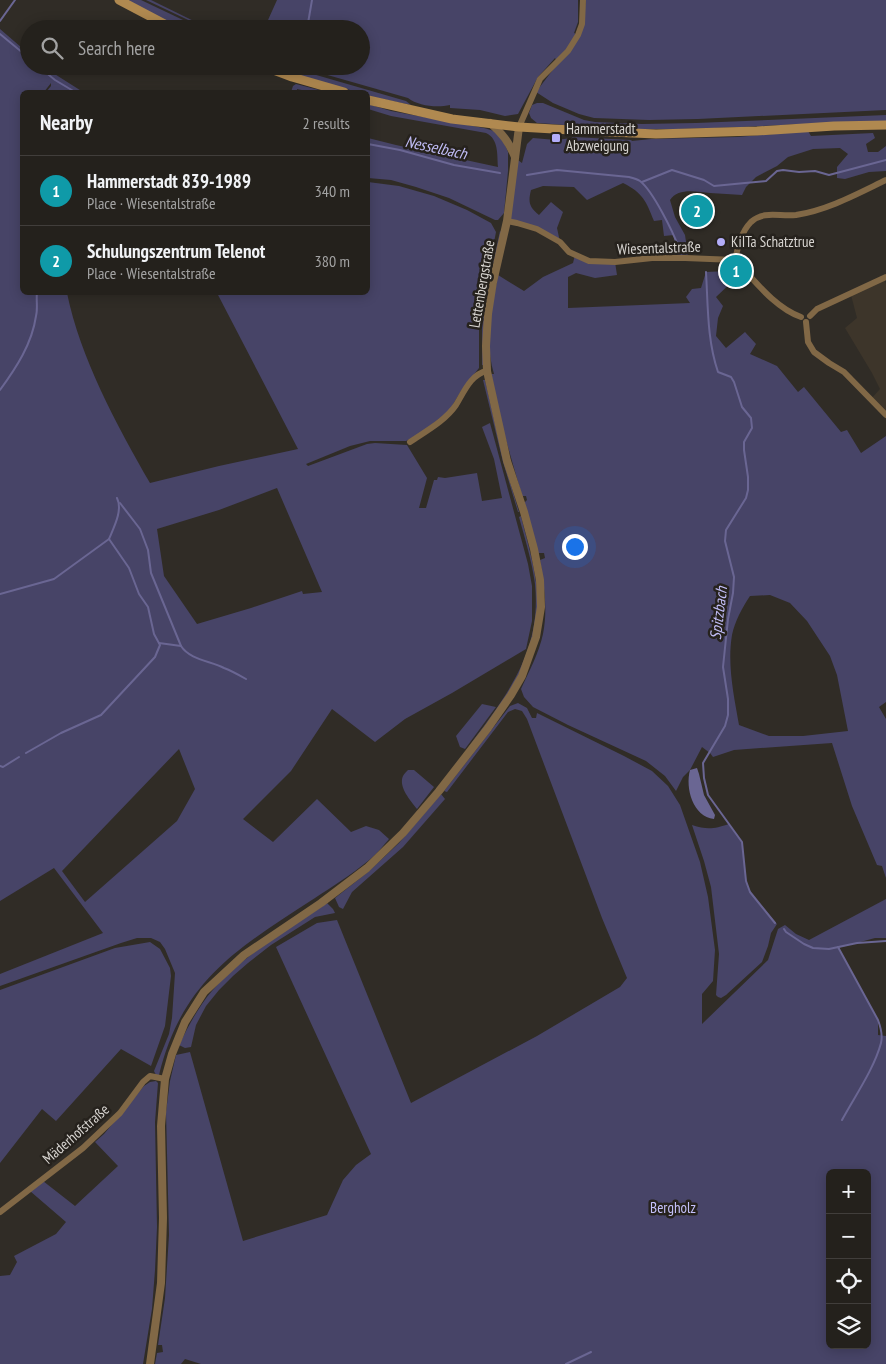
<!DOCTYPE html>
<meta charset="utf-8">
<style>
body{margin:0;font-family:"PT Sans Narrow",sans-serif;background:#302e29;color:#f1f3f6}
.controls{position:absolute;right:15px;bottom:15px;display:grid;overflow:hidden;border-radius:8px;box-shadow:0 2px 12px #0003}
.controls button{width:45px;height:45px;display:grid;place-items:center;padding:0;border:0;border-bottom:1px solid #413e3b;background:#24211c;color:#f1f3f6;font:25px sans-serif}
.you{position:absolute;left:574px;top:546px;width:18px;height:18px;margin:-12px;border:4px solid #fff;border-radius:50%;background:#1a73e8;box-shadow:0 0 0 8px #1a73e833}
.badge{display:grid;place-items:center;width:32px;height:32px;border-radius:50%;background:#d93025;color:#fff;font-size:16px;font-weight:700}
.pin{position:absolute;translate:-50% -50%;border:2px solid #fff;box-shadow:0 1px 5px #0006}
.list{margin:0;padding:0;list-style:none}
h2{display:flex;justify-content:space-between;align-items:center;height:65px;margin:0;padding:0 20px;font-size:21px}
h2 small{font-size:16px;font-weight:400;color:#a3a3a3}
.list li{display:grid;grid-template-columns:32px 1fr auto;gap:15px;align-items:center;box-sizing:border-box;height:70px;padding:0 20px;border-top:1px solid #413e3b}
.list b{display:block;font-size:19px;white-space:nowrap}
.list p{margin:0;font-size:16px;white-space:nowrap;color:#a3a3a3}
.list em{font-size:16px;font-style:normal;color:#a3a3a3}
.icon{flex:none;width:28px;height:28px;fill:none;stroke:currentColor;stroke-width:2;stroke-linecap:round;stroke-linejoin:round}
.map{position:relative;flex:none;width:886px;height:1364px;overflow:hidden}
.search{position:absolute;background:#24211c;box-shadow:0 2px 12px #0003;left:20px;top:20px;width:350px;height:55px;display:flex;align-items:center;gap:12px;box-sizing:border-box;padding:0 18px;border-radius:28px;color:#a3a3a3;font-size:19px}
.panel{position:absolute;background:#24211c;box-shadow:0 2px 12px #0003;left:20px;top:90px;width:350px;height:205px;border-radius:8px}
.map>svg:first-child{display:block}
</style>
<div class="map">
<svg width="886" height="1364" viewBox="0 0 886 1364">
<rect width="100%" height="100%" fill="#302c26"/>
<polygon fill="#3d352a" points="884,279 886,284 886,414 871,399 880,389 872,373 845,328 857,318 851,295"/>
<g fill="#474467" fill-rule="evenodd">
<polygon points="128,0 141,0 202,29 186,29 151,14"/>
<polygon points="146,0 151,0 210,29 203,27"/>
<path d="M277 0H578V22L574 33 580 36 586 0H886V110L698 119 649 120 594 118 579 114 553 103 536 92 558 63 555 58 538 77 518 114 505 116 480 110 450 108V105C437 108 418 106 408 98L303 68V66H361V29H308L309 21 306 29H264Z"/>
<path d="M0 29 29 54V66H42L83 92H46L51 86V83L44 92H22V292L67 293C80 357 117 426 150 483L219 466 298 449 217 293 368 292V182L399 186 434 196 467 210 491 223 496 232 479 320V368L461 391 449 411 422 432 406 441H370L350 446 306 464 308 466 367 444 375 443 407 445 427 478 419 508H426L434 480H437L438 477 445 478 477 473 482 501 502 498 494 459 482 427 490 423 528 564 532 586V621L526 649 452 693 405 719 375 742 332 709 291 771 243 819 273 842 317 799 351 832 366 826 379 830 389 839C383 846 376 855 368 861 351 875 333 886 315 898 238 948 182 980 159 1075H156L154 1071 169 1034 172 1018 175 973 165 949 160 942 151 938H137L121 943 0 986V974L103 933 54 868 0 901ZM277 488 322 592 303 594 302 591 251 608 197 624 164 576 157 529 219 510ZM179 749 195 789 177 821 85 902 62 871Z"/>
<polygon points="299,70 406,101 411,105 368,96 368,92 357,92 298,75 297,71"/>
<polygon points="296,84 327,92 311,92 297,89 297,92 291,92 293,86"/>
<path d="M537 103H543L584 120 595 122 642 124 696 123 886 115V121C801 123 717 130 632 129 600 129 569 125 537 123L531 118 529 113 532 105Z"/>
<path d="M368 104 391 111 484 128 494 131 504 140 502 141 504 142 508 152V171L504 213 498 220H495L449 198 416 187 391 180 368 178V138L396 145 498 167C497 155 499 139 486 133L391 116 368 109Z"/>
<path d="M808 131 811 136 873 133 875 138 866 144 868 152H878L886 146V171L869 172 845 179 837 178V167L848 154 840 148 813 149 788 157 777 166 756 177 746 187 742 195C732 194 721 194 710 193 698 192 678 187 670 200L675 217 685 235 688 255 676 256 674 235 664 236 662 220 654 221C646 201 643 193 623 183L587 200 574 187 543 186 531 190C528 202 529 207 539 215L551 202 563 212 557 228 560 242 537 229 507 221 515 158 522 163 527 144 533 138 556 140 572 138 573 137 631 140 632 141 651 139 737 137Z"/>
<polygon points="500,231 501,232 483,365 482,365 482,329 483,310"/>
<path d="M575 255 589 261 615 262 617 275 595 278 576 273 568 277V308L690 303 686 297 692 289 701 288 706 272 728 271 736 278 716 297 723 306 718 318 716 336 726 348 745 332 756 344 750 354 777 366 798 392 804 387 841 432 847 430 861 453 886 436V702L879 707 886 719V878L882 866 877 865 852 806 832 743 734 750 713 757 710 753 702 747 690 770 683 777 676 791 665 776 646 761 568 725 533 707 524 697 521 689C529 671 539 653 543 634 548 609 544 585 540 560L545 558 544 553H538L524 503 527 500 526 496H522L504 433 491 374H494C484 341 492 307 498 275L524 291 543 277 573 263ZM770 595 790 603 807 621 830 656 837 675 848 731 803 736H769L739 725C734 696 727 665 732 635 735 621 742 608 750 596Z"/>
<polygon points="483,380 485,380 504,462 519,512 518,512 503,462"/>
<path d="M521 516C527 541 535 566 537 592 542 654 504 703 467 749 505 697 542 654 535 584 532 561 525 539 519 517Z"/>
<path d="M518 703 527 708 532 718H536L537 713 624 756 652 771 668 786 680 805 700 862 708 897 715 950 713 981 702 994V1024L768 960 778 929 785 925 796 934 809 940 886 899V938H875L838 948 878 1020V1035L886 1036V1364H201L185 1359 181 1364H155L157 1353 163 1352 162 1345H158L165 1298 169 1235 166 1112 170 1081 176 1055 190 1052 243 1241 327 1215 343 1180 356 1165 371 1154 276 947 317 923 337 920 411 1103 537 1036 620 987 627 978 602 918 527 719 522 711 515 709 508 712 447 792 444 791 510 706ZM830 1173H867V1345H830Z"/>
<polygon points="482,704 496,707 465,749 460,747 456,736"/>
<path d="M408 770H414L434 787 417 809C411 801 398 787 403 776 404 774 406 772 408 770Z"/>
<polygon points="441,794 445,799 403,847 352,892 343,909 339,907 335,898 368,872 399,843"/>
<path d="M729 824 742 842 746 881 750 892 777 924 771 933 768 946 762 962 726 995 721 998 718 997 716 995 719 954 711 887 704 861 692 825C707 830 714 829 729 824Z"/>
<path d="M327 903 333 909 335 913 315 917 271 945 248 963 233 976 219 990 206 1006 196 1025 191 1047 185 1048 179 1045C186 1031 193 1017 202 1004 231 961 285 932 327 903Z"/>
<polygon points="150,942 160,949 170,968 171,976 165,1026 151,1066 121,1049 56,1121 42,1109 0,1163 0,990 115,948"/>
<polygon points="156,1081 158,1083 155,1122 157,1227 155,1270 152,1309 143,1364 0,1364 0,1276 10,1275 17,1262 14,1256 56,1234 66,1222 30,1191 43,1181 75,1206 118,1166 95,1142 104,1134 144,1086 150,1082"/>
</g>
<path fill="#6a6693" d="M697 768 699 774 704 795 715 815 714 819C693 817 685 788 690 770Z"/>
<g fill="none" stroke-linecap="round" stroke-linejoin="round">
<g stroke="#6a6693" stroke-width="2">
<polyline points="0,21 15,0"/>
<polyline points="307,29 312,0"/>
<polyline points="0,34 29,58"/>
<polyline points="38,66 55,80 75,92"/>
<polyline points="368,144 400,150 454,165 500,173"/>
<path d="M527 175 557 170 629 177C633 178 637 179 640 181 653 191 673 232 679 248"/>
<polyline points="642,182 672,170 704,180 714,186 745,183 766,181 777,171 783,170 799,172 815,171 829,175 886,160"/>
<path d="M706 272C708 305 707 340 718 372L731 377 734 382 742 407 751 418 752 428 744 442V450L748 477V490L746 498 726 530 725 541 734 577 733 593 728 619 723 667 728 699V715L725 726 703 763 704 778 708 795 742 842 746 881 750 892 775 923"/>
<path d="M0 390C16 368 32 344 36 316 38 309 36 300 37 292"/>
<polyline points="120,503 140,529 148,550 151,573 181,646"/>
<polyline points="0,594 54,579 109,539"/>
<path d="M159 643 181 646C190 660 211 661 224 668 232 671 239 675 246 679"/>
<path d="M26 753 61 733 101 715 155 657 160 645 154 634 148 607 139 594 129 568 109 539C114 527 123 510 117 498"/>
<polyline points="0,766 3,767 19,757"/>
<polyline points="784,929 786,932 804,944 813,948 829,949 857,943 886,941"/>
<path d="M838 947 878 1020C881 1028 883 1035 881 1043 874 1069 855 1096 842 1120"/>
<polyline points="566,1364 591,1352"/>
</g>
<g stroke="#816846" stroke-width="6">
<polyline points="519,127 540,79 568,51 578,35 582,24 583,0"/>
<path d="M507 221 517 223 537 229 560 242 569 252 589 261 615 262 652 258H685L735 260C754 280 775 308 801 317"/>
<path d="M735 260C738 247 741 232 751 222 764 210 780 217 796 215 828 210 857 194 886 180"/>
<polyline points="810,316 817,309 886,277"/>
<polyline points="806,322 808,342 814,352 829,363 844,372 886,415"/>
<path d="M410 442C426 431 445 421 456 405 464 392 471 374 487 371"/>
<polyline points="0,1212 83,1148 120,1113 143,1082 150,1076 165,1079"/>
</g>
<g stroke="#816846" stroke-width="8">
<path d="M490 123C502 133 509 142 515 157"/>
<polyline points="150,1364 161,1283 163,1218 161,1126 165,1079 172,1054 185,1022 204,992 244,955 321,903 367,868 403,833 439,791 488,728 511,695 522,676 536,637 541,607 540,580 534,549 524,512 507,461 487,371 486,346 488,314 493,282 507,221 519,127"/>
</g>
<g stroke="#b08950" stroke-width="9">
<polyline points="119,0 174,29"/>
<polyline points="263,66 292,77 344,92"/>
<polyline points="368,100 452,119 519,127 588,131 656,134 757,131 834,126 886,125"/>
</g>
</g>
<g fill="#b3adf9" stroke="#26221d" stroke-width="2">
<rect x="551" y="133" width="10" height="10" rx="2.5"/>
<circle cx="721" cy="242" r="5"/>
</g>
<g text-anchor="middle" stroke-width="5" stroke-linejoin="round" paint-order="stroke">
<g font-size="15" fill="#d7d4d0" stroke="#26221d" text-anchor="start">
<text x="566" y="134">Hammerstadt<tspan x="566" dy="17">Abzweigung</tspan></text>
<text x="731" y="247">KiITa Schatztrue</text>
</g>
<g font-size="15" fill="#d7d4d0" stroke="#26221d">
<text transform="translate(659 248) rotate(-2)" y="5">Wiesentalstraße</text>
<text transform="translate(482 284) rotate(-80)" y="5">Lettenbergstraße</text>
<text transform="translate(76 1134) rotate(-41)" y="5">Mäderhofstraße</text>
</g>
<g font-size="15" fill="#c5c1fb" stroke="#26221d">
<text x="673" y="1213">Bergholz</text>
</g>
<g font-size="16" font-style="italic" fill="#c1bdf7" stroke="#26221d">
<text transform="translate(436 147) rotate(12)" y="6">Nesselbach</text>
<text transform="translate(718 613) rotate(-83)" y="6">Spitzbach</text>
</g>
</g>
</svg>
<div class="controls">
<button>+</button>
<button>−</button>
<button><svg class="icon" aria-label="locate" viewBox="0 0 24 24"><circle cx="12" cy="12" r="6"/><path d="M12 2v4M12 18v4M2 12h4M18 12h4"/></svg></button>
<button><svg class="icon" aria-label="layers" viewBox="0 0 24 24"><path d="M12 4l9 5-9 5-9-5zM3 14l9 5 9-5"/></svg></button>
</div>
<div class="you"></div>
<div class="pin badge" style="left:736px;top:271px;background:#0f9aa8">1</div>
<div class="pin badge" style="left:697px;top:211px;background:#0f9aa8">2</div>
<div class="search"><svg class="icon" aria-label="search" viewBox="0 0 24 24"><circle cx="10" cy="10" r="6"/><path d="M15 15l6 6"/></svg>Search here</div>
<section class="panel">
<h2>Nearby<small>2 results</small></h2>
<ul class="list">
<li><span class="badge" style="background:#0f9aa8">1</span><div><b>Hammerstadt 839-1989</b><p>Place · Wiesentalstraße</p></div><em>340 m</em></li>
<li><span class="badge" style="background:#0f9aa8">2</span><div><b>Schulungszentrum Telenot</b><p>Place · Wiesentalstraße</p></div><em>380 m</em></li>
</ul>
</section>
</div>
